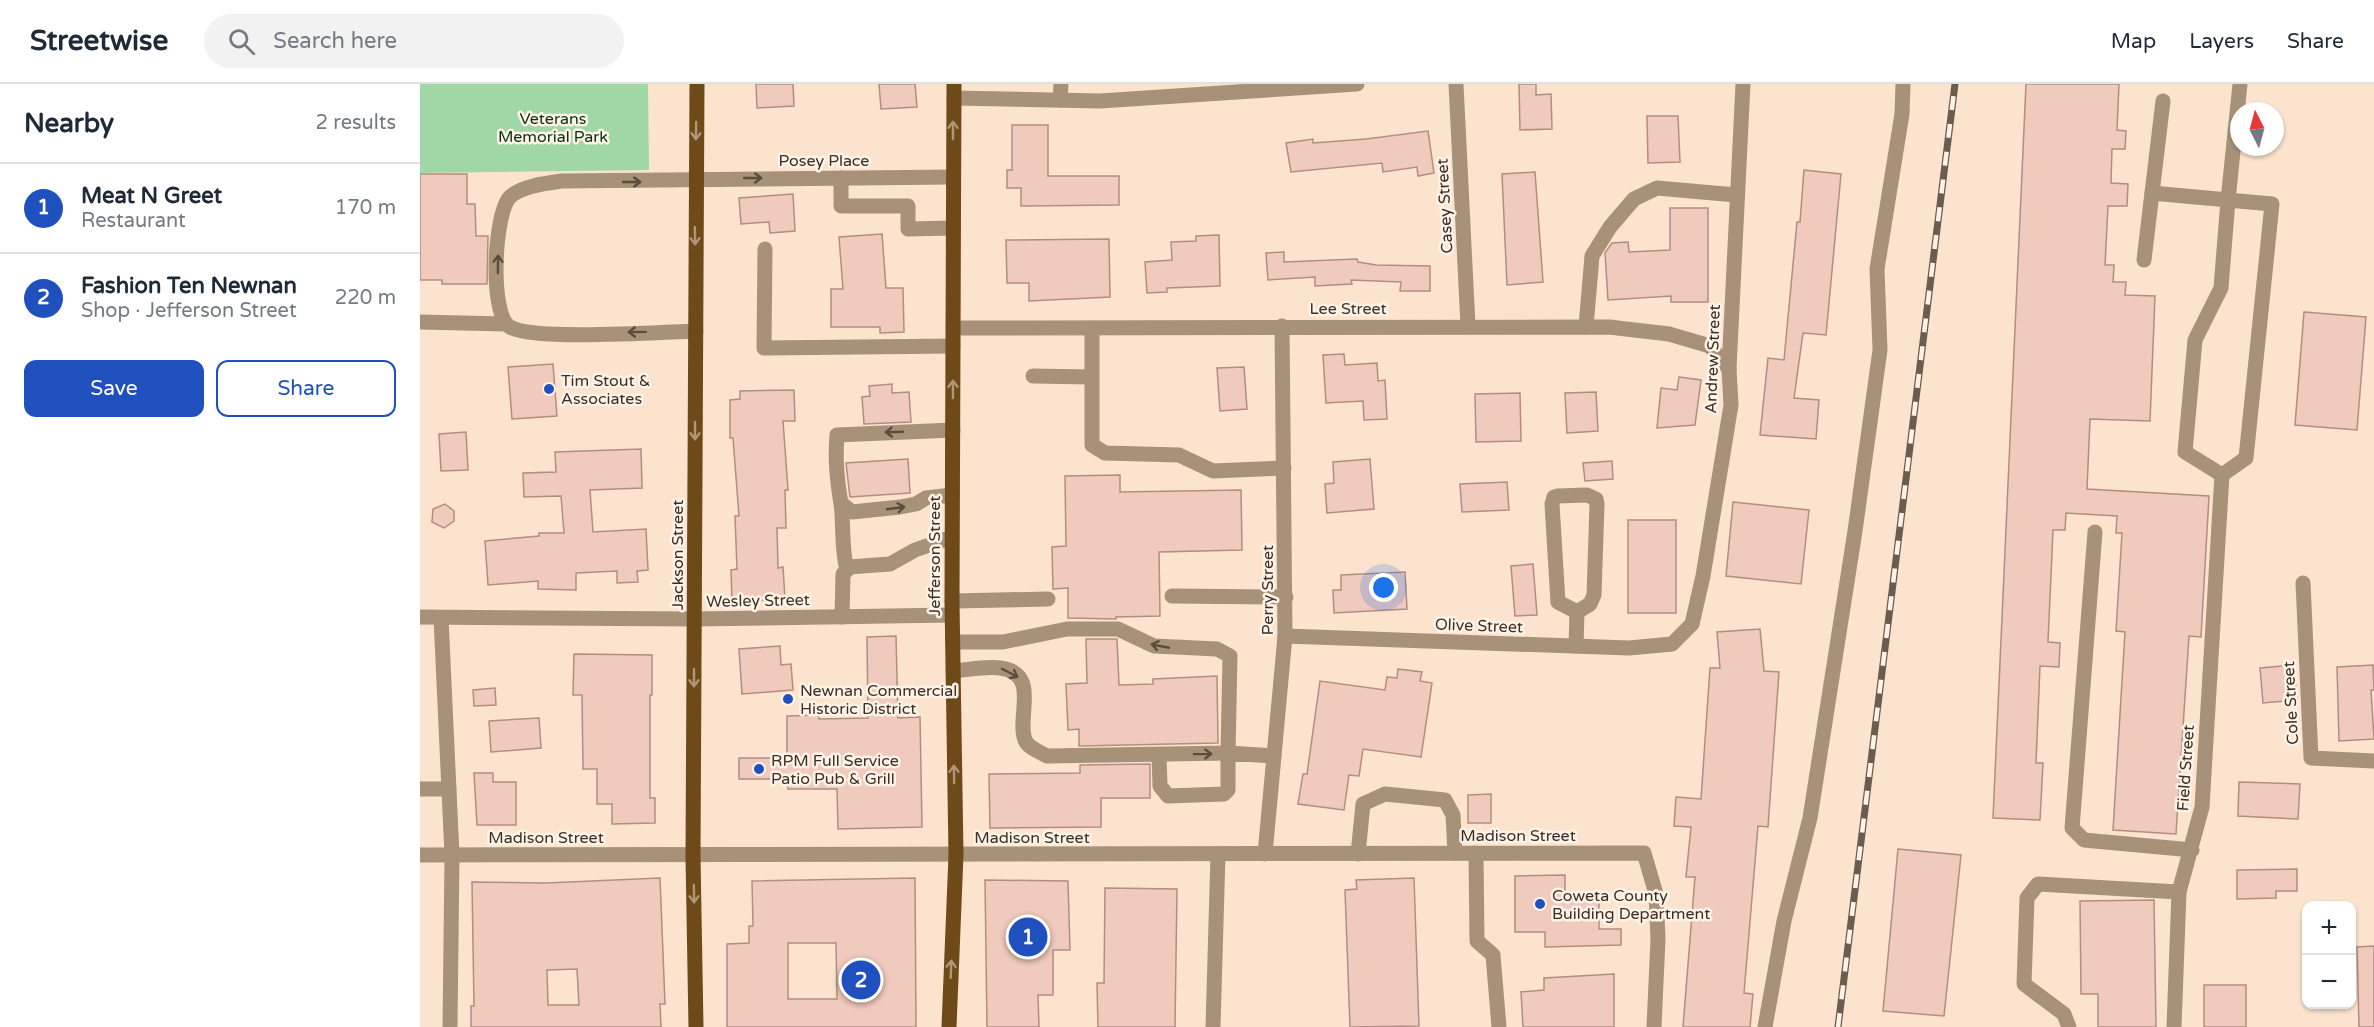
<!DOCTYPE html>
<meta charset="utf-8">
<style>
body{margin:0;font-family:"Varela Round",sans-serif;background:#f2f2f3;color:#1f2937}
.controls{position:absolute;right:18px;bottom:18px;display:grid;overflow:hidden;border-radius:12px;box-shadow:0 2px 4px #0004}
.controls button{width:54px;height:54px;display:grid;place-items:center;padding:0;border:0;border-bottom:2px solid #e0e1e3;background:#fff;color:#1f2937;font:30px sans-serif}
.compass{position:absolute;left:1810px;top:18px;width:54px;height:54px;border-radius:50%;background:#fff;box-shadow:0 2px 4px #0004;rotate:354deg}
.you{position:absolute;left:964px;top:504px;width:21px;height:21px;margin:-15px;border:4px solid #fff;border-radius:50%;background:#1a73e8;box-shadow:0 0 0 9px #1a73e833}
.badge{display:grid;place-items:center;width:39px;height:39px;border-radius:50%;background:#2050be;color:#fff;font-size:20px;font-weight:700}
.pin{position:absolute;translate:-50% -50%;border:3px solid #fff;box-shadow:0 2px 6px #0006}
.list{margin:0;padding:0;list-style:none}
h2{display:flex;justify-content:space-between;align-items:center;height:78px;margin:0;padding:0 24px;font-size:26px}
h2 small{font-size:20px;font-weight:400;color:#747a83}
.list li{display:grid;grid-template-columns:39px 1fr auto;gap:18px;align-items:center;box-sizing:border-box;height:90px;padding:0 24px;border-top:2px solid #e0e1e3}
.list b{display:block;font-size:22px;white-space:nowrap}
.list p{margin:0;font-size:20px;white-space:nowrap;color:#747a83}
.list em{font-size:20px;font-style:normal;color:#747a83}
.actions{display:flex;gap:12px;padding:18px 24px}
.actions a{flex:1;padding:14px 0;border:2px solid #2050be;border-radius:12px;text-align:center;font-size:21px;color:#2050be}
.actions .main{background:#2050be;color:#fff}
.icon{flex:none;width:33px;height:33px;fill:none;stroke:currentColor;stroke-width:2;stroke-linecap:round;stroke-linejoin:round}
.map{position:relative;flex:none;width:1954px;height:943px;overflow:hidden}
header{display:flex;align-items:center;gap:36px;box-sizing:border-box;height:84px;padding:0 30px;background:#fff;border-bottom:2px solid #e0e1e3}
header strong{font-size:28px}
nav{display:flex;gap:33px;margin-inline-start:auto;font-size:21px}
.search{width:420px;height:54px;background:#f2f2f3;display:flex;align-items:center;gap:15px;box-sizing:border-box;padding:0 21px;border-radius:33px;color:#747a83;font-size:22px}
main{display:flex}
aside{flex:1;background:#fff}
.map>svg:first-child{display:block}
</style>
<header>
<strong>Streetwise</strong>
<div class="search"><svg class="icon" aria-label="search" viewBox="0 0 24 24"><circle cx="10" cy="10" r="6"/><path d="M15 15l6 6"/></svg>Search here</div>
<nav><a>Map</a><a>Layers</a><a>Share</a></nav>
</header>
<main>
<aside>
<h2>Nearby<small>2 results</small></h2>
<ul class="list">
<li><span class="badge">1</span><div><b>Meat N Greet</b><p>Restaurant</p></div><em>170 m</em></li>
<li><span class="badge">2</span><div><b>Fashion Ten Newnan</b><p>Shop · Jefferson Street</p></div><em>220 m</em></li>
</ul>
<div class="actions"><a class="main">Save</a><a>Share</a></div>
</aside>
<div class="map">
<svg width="1954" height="943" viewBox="0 0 1954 943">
<rect width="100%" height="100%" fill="#fbe3ce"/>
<polygon fill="#a1d6a6" points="0,0 228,0 229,86 0,89"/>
<g fill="#f1cabe" stroke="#b28d82" stroke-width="1.5" fill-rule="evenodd">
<polygon points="336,0 373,0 374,22 337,24"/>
<polygon points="459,0 495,0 497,23 461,25"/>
<polygon points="1099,0 1116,0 1116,11 1131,10 1132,45 1100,46"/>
<polygon points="1606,0 1699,0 1697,46 1706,47 1705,65 1692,65 1691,99 1708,100 1707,122 1688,122 1685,181 1694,181 1693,198 1706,198 1705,211 1735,212 1730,337 1670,335 1667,405 1789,412 1781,553 1769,552 1756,750 1693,746 1705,548 1696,547 1702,449 1696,449 1697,432 1646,429 1645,446 1633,446 1628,558 1640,559 1639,583 1620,582 1616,679 1623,679 1620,736 1573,734"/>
<polygon points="1227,32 1258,32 1260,78 1228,79"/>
<polygon points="592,41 628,41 628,92 699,92 699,121 601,122 601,104 587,104 587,86 592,86"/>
<polygon points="1008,47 1014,89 998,92 997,83 963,88 962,79 871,88 866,59 893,55 893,59 946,55"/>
<polygon points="1384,86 1421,90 1406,251 1383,249 1374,314 1399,316 1396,355 1340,351 1348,274 1364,276 1377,138 1380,138"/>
<polygon points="1115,88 1123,198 1087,201 1082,90"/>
<polygon points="0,90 47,90 47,120 55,120 56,152 68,152 67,200 22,200 22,196 0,196"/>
<polygon points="373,110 375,147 350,149 349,138 321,140 319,114"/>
<polygon points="1250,124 1288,124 1288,218 1251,218 1251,212 1188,216 1185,169 1192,159 1208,158 1209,168 1250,166"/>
<polygon points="462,150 466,204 483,204 484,248 460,249 460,243 411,243 411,205 423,205 419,153"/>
<polygon points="799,151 800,202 747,204 747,208 727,209 725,178 752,176 751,158 776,157 776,152"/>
<polygon points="689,155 690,213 609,217 609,199 587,199 586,156"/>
<polygon points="864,168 864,178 937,175 938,178 956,181 1010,182 1010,207 980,207 981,198 931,196 932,200 895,202 895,193 848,196 846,169"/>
<polygon points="1884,228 1946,233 1937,346 1875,341"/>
<polygon points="924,270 925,281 957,279 958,297 965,296 967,335 944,336 943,317 906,319 903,271"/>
<polygon points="133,280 137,332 92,335 88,283"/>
<polygon points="824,283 827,325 800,327 797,284"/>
<polygon points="1259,293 1281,296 1275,341 1237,344 1241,304 1257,306"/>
<polygon points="472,300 472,309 489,308 491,338 444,340 442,313 450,312 449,302"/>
<polygon points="374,306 375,337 363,337 368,406 365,406 366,444 357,444 358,484 363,483 365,515 312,518 311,486 317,485 315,432 319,432 313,354 310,354 310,316 320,315 320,307"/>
<polygon points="1176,308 1178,347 1147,349 1145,309"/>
<polygon points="1100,309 1101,357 1056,358 1055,310"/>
<polygon points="46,348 48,386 21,387 19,350"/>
<polygon points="221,365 222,404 170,406 173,448 226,445 228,486 217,487 218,498 197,499 197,487 156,489 156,506 118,505 118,497 68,501 65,457 119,452 119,449 144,449 141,412 104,413 103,389 136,388 135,368"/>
<polygon points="488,375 490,409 430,413 426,379"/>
<polygon points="950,375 954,425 907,429 905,400 914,399 913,378"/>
<polygon points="1192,377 1193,395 1165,397 1163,379"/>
<polygon points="700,391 700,408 821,406 822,466 739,468 740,532 696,533 696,535 648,534 648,504 633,505 632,463 646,462 645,392"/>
<polygon points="1087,398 1089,426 1042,428 1040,400"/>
<polygon points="1313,418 1389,426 1381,500 1306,492"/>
<polygon points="25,420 34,427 34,437 24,444 12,438 13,425"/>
<rect x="1208" y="436" width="48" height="93"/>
<polygon points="1113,480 1117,531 1095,532 1091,482"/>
<polygon points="985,488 987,525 914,529 913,506 921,506 921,491"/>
<polygon points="1340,545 1344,587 1359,588 1348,743 1338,742 1324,909 1333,910 1330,943 1263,943 1275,793 1266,793 1271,743 1254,742 1256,713 1281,715 1290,584 1300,584 1297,548"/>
<polygon points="476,552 478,634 500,633 502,743 418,745 417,705 368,705 367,695 319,695 319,674 367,674 367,632 399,631 399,635 448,634 447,553"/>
<polygon points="666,555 697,555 699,601 733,600 733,595 797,592 798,659 659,662 659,645 648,646 646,600 667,599"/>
<polygon points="360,562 361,581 371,580 373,606 322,610 319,565"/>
<polygon points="154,570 232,571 232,611 230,611 230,714 235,714 235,739 192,740 192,720 177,720 177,685 163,685 162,611 153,611"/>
<polygon points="1874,581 1877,616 1843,619 1840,584"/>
<polygon points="1953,581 1954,606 1951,606 1954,655 1919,657 1917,583"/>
<polygon points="978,585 1002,588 1000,597 1012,599 1001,673 943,665 939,692 929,691 924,726 878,720 883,690 887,690 900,597 965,606 967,593 977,594"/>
<polygon points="75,604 76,621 54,622 53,606"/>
<polygon points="119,634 121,664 71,668 69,637"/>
<polygon points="730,680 730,714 681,714 681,743 570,744 569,690 660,689 660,681"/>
<polygon points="54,689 73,689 73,698 96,698 96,741 57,741"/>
<polygon points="1819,698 1880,700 1878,735 1818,732"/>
<polygon points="1071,710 1071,739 1048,739 1048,711"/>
<polygon points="1478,765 1541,771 1524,932 1463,927"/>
<polygon points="1877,785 1877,807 1856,807 1856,814 1817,815 1817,786"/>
<polygon points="1145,791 1145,814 1179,814 1179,845 1201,845 1201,861 1125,863 1125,848 1095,848 1095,792"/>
<path d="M240 794 245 920H240L241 943H51V922H54L52 798 126 799ZM157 885 159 921H128L127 886Z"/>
<path d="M495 794 496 943H307V860L329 859V842H333L332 797ZM368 859H416L417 915H368Z"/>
<polygon points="994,794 999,942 930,943 925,806 937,805 936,796"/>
<polygon points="565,796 648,797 650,866 633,866 633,911 618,911 619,943 567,943"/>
<polygon points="685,804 757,805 755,943 678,943 677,899 684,899"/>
<polygon points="1734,816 1736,943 1678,943 1678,910 1661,910 1660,817"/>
<polygon points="1954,862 1954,943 1939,943 1937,863"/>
<polygon points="1194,890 1194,943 1103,943 1101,908 1124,906 1124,894"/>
<rect x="1784" y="901" width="42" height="42"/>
</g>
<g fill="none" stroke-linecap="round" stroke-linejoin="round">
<g stroke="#a79279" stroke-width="15">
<polyline points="1036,0 1048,242"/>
<polyline points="534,14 680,17 937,0"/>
<polyline points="640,16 641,0"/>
<polyline points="1743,17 1732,109 1808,116 1801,204 1775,256 1765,368 1802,391"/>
<polyline points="421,94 421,122 488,122 488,145 533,144"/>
<polyline points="345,165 344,264 533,262"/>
<polyline points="1724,176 1732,109"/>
<polyline points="0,238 86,240"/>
<polyline points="1166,243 1172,172 1190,143 1214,115 1237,104 1316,111"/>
<polyline points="533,244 1189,243 1249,250 1290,262 1309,285"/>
<polyline points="672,245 672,361 685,369 759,371 793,387 864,384"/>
<path d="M276 247C241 248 114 257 90 243 69 231 74 129 90 113 101 102 127 99 142 97L533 93"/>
<polyline points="613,292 671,293"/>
<polygon points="1167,411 1176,415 1177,420 1174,511 1170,520 1157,528 1138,518 1132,420 1134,413 1137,412"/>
<polyline points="421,419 432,428 480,423 496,420 506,414 532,411"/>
<polyline points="1675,448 1652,744 1664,756 1772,766"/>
<polyline points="427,486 429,483 470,480 495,466 532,453"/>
<polyline points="1883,499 1891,674 1954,677"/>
<polyline points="752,512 866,513"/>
<polyline points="532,517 628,515"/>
<polyline points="0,533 275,535 532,531"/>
<path d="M422 533 423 490 427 486C421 464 424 442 421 420 417 395 415 377 417 351L533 346"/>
<polyline points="21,534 32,771 30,943"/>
<polyline points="865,552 1209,564 1252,560 1272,540 1283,492 1311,321 1309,285 1323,0"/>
<path d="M533 558H583L647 545H698L734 562 797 565 810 572 808 669 627 672C620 668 608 664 605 656 596 633 621 589 580 584 565 582 548 586 533 587"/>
<polyline points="1156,562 1157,528"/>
<polyline points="739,671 740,702 748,712 804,710 808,706 808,669 854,672"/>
<polyline points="0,705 29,705"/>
<polyline points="1056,769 1057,857 1073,871 1079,943"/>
<polyline points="845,770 865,552 862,242"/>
<polyline points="938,770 943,720 965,710 1025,716 1033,731 1035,769"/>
<polyline points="0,771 1224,769 1236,810 1238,855 1234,943"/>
<polyline points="793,943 798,770"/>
<polyline points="1345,943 1364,837 1390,734 1435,447 1460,266 1457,185 1482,30 1483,0"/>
<polyline points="1649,943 1644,930 1604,900 1607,814 1618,800 1759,808"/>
<polyline points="1754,943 1759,808 1782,723 1802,391 1826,374 1852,120 1808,116 1820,0"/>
</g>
<g stroke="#6f4a19" stroke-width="15">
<polyline points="276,943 273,772 277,0"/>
<polyline points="529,943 536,771 532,517 534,0"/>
</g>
<defs>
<polyline id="rail" points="1418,943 1535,0"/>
</defs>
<use href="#rail" stroke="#6a5c4f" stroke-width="7"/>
<use href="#rail" stroke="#fff3e8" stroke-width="4.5" stroke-dasharray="14" stroke-linecap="butt"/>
</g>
<defs><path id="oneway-shaft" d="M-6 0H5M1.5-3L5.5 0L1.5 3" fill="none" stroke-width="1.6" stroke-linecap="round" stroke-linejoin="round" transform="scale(1.5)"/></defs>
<g stroke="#b09676">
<use href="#oneway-shaft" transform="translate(533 46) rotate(-90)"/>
<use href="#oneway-shaft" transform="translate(276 47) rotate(91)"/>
<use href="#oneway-shaft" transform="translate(275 152) rotate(89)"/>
<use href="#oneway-shaft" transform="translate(533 305) rotate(-90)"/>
<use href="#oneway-shaft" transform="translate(275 347) rotate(90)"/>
<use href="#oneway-shaft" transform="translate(274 594) rotate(90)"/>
<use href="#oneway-shaft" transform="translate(534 690) rotate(-91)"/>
<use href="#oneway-shaft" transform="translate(274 810) rotate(89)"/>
<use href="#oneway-shaft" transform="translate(531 885) rotate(-88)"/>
</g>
<g stroke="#5b4d3e">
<use href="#oneway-shaft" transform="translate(333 94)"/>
<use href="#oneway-shaft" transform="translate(212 98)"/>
<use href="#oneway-shaft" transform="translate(78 180) rotate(-89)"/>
<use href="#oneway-shaft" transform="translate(217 248) rotate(179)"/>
<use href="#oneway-shaft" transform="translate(474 348) rotate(178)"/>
<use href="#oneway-shaft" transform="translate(476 424) rotate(-8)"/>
<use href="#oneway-shaft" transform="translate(740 562) rotate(-169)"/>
<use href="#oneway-shaft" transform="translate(590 589) rotate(28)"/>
<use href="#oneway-shaft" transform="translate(783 670) rotate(-1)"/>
</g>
<g fill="#2050be" stroke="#fff3e8" stroke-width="2">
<circle cx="129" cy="305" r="6"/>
<circle cx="368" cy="615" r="6"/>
<circle cx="339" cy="685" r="6"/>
<circle cx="1120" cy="820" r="6"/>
</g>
<g text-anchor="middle" stroke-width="5" stroke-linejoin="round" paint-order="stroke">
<g font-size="16" fill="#073210" stroke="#fff3e8">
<text x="133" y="40">Veterans<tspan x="133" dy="18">Memorial Park</tspan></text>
</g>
<g font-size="16" fill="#3a2f25" stroke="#fff3e8">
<text x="404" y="82">Posey Place</text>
<text transform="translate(1024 122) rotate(-93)" y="6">Casey Street</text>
<text x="928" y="230">Lee Street</text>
<text transform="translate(1292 275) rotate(-88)" y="6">Andrew Street</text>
<text transform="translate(257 471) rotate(-90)" y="6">Jackson Street</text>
<text transform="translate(514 472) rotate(-90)" y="6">Jefferson Street</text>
<text transform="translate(847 506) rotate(-90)" y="6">Perry Street</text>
<text transform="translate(338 516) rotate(-1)" y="6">Wesley Street</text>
<text transform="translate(1059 541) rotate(2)" y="6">Olive Street</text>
<text transform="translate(1870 619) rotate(-93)" y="6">Cole Street</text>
<text transform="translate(1765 684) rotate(-86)" y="6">Field Street</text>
<text x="1098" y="757">Madison Street</text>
<text x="126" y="759">Madison Street</text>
<text x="612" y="759">Madison Street</text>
</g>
<g font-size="16" fill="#3a2f25" stroke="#fff3e8" text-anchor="start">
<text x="141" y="302">Tim Stout &amp;<tspan x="141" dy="18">Associates</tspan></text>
<text x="380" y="612">Newnan Commercial<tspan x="380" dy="18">Historic District</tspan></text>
<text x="351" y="682">RPM Full Service<tspan x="351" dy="18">Patio Pub &amp; Grill</tspan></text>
<text x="1132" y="817">Coweta County<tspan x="1132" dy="18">Building Department</tspan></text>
</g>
</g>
</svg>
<div class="controls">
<button>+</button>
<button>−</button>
</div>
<svg class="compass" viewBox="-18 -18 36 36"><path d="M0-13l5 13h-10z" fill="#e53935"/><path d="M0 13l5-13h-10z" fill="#747a83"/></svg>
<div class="you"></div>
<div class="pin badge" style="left:608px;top:853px">1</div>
<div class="pin badge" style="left:441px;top:896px">2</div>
</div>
</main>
